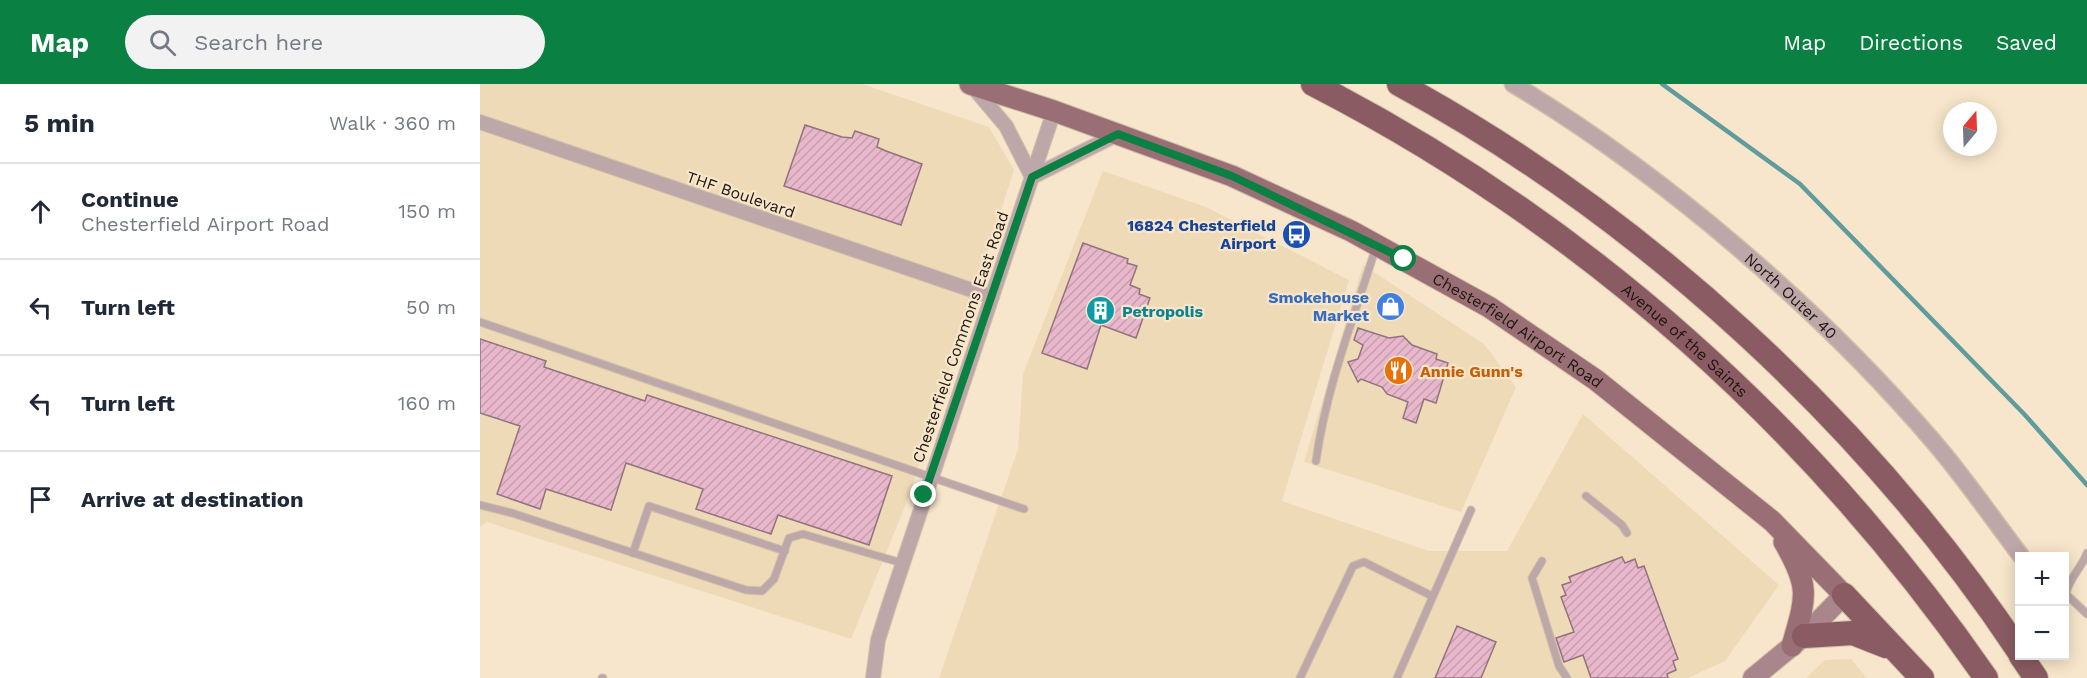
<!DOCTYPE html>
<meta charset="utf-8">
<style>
body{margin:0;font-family:"Work Sans",sans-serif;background:#f2f2f3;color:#1f2937}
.controls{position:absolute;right:18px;bottom:18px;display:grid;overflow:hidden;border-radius:0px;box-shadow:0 3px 15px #0003}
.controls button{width:54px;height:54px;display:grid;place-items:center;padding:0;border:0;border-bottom:2px solid #e0e1e3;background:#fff;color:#1f2937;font:30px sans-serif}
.compass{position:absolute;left:1463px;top:18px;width:54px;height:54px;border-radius:50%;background:#fff;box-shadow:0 3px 15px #0003;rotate:19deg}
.stop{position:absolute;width:18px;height:18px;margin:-14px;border:4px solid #0b8043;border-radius:50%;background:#fff}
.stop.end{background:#0b8043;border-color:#fff;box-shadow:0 2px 6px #0008}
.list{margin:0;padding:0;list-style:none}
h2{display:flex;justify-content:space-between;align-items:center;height:78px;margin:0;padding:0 24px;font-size:26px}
h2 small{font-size:20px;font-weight:400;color:#747a83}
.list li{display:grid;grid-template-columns:39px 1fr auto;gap:18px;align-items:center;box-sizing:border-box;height:96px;padding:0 24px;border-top:2px solid #e0e1e3}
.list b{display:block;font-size:22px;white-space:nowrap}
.list p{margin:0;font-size:20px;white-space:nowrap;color:#747a83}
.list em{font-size:20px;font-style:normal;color:#747a83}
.icon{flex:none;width:33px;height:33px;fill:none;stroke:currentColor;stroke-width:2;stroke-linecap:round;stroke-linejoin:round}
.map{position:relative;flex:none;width:1607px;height:594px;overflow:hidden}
header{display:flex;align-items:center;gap:36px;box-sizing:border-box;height:84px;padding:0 30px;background:#0b8043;color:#fff}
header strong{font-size:28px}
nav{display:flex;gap:33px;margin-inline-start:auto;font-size:21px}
.search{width:420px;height:54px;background:#f2f2f3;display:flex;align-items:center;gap:15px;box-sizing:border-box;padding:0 21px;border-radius:33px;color:#747a83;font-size:22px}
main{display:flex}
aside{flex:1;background:#fff}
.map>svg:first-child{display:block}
</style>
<header>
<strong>Map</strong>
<div class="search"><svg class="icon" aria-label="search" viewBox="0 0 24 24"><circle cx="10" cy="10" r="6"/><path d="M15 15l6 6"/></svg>Search here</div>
<nav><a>Map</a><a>Directions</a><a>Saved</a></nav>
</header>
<main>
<aside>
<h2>5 min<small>Walk · 360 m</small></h2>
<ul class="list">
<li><svg class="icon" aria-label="ahead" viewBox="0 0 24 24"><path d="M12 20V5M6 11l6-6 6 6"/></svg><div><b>Continue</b><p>Chesterfield Airport Road</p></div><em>150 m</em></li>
<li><svg class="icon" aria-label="left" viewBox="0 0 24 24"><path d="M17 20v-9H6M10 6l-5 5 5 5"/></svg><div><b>Turn left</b></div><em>50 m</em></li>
<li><svg class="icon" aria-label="left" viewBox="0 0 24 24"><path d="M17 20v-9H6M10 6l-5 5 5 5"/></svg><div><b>Turn left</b></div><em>160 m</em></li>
<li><svg class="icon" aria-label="arrive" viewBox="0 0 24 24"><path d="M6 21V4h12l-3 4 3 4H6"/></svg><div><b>Arrive at destination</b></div></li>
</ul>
</aside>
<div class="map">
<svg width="1607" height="594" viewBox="0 0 1607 594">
<defs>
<pattern id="building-hatch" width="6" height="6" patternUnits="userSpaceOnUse" patternTransform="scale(1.5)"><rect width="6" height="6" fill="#e8b7cb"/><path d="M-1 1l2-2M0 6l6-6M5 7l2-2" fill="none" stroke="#c69dad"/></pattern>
</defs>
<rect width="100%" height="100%" fill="#f7e6cb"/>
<g fill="#efdab8">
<polygon points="0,0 382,0 509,43 534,86 428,415 371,555 7,438 0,443"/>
<polygon points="623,87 726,123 869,196 802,417 949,467 1027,467 1103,330 1299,501 1245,577 1208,594 459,594 538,365 543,290"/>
<polygon points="883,181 1004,260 1036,303 981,428 824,378"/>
<polygon points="1371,575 1387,594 1326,594 1345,576"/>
</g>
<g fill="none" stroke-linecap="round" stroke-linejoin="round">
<polyline stroke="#609c9c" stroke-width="4.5" points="1182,0 1320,100 1545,331 1607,401"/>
</g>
<g fill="url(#building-hatch)" stroke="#90737f" stroke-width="1.5">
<polygon points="325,41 362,53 372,54 375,47 399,55 397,63 406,67 442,80 421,141 304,102"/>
<polygon points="603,159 648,175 647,179 657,182 650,201 660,205 659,210 670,214 656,254 621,241 607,285 562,269"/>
<polygon points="878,244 909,254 923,252 932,261 957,270 956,275 968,279 956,319 944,315 936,339 923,334 928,318 907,310 902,303 881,295 878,298 868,278 878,275 883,261 874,256"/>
<polygon points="0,255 66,277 64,283 165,317 167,311 412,392 389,461 298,431 291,450 216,425 223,405 146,379 131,426 66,405 60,425 17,410 40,342 0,329"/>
<polygon points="1142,473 1145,479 1155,475 1158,484 1164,482 1198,575 1193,577 1196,586 1187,590 1188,594 1111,594 1103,571 1084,578 1076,554 1094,548 1081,513 1086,511 1082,501 1091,498 1089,493"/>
<polygon points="977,542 1016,558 1001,594 955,594"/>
</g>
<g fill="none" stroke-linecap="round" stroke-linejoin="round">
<defs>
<g id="service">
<polyline points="0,238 544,425"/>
<path d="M836 377C846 304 874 233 896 163"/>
<polyline points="1106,412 1142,441 1147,449"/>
<polyline points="0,421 32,429 266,506 282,507 294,495 309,454 323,450 422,479"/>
<polyline points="153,469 169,422 305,467"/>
<path d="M1607 469C1602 484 1589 493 1586 510L1607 530"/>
<polyline points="1062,477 1052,494 1079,582 1087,594"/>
<polyline points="122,594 123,594"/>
<polyline points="820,594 873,482 884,478 952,512"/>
<polyline points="917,594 991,426"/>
</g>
<g id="minor">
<polyline points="493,3 526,42 552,93"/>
<polyline points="0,38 512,213"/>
<polyline points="552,93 638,50"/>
<polyline points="393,594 398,556 409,521 574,27"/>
</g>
<g id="tertiary">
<path id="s1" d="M1033 0C1183 90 1339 224 1453 357 1485 394 1512 434 1541 472"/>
</g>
<polyline id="secondary" points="1273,594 1324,552 1364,511"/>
<g id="primary">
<path id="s2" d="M490 0 574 27 752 92 871 147 1009 223 1116 296 1292 437 1364 511"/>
<path d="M1304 458C1331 504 1326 513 1312 562"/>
</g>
<g id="motorway">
<path id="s3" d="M833 0C1104 139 1333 344 1506 594"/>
<path d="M919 0C1162 132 1387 339 1540 569"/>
<polyline points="1364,511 1442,594"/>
<polyline points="1324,552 1373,549 1406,562"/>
<polyline points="1541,572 1556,594"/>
</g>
</defs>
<use href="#service" stroke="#d0c1a9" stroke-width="9"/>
<use href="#minor" stroke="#d0c1a9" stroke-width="16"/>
<use href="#tertiary" stroke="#d0c1a9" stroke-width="19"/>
<use href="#secondary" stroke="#d0c1a9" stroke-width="22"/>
<use href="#primary" stroke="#d0c1a9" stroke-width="23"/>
<use href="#motorway" stroke="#d0c1a9" stroke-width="26"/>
<use href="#service" stroke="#bea7a9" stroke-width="7"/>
<use href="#minor" stroke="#bea7a9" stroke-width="14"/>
<use href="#tertiary" stroke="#bea7a9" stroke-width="16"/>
<use href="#secondary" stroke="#a9868b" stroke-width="20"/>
<use href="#primary" stroke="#996f75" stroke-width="21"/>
<use href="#motorway" stroke="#8a5b63" stroke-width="24"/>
</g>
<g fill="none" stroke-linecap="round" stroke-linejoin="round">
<polyline stroke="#0b8043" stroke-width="8" points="444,411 552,93 638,50 752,92 924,175"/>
</g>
<defs>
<symbol id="bus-disc" viewBox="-11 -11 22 22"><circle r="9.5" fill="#1a4fb4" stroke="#f7e6cb"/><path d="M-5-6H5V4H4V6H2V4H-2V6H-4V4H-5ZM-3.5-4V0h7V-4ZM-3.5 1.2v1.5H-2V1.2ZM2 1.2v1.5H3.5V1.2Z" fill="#fff"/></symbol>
<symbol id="shop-disc" viewBox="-11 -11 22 22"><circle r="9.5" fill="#3f7fe0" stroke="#f7e6cb"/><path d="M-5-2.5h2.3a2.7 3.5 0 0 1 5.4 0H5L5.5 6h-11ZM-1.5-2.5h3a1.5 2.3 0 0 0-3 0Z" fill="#fff"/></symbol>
<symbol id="building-disc" viewBox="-11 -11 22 22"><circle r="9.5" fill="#0f9aa8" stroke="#f7e6cb"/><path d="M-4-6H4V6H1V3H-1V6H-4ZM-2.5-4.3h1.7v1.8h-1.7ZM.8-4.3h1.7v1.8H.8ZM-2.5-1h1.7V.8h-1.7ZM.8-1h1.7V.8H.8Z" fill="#fff"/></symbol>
<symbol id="restaurant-disc" viewBox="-11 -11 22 22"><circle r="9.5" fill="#e8710a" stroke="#f7e6cb"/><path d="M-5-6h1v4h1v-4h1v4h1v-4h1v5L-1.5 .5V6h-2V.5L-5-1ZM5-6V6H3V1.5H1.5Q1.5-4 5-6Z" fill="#fff"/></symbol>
</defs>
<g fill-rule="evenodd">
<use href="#bus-disc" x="800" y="134" width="33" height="33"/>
<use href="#shop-disc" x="894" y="206" width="33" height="33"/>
<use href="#building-disc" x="604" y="210" width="33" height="33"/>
<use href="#restaurant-disc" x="902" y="270" width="33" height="33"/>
</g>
<g text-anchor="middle" stroke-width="4.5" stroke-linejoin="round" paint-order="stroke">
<g font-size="16" fill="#1c160c" stroke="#f7e6cb">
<text transform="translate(261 110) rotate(19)" y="6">THF Boulevard</text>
<text dy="6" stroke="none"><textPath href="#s1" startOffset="350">North Outer 40</textPath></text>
<text dy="6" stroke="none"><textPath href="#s2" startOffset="603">Chesterfield Airport Road</textPath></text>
<text transform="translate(480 253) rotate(-71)" y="6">Chesterfield Commons East Road</text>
<text dy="6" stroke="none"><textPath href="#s3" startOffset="453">Avenue of the Saints</textPath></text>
</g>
<g font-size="16" font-weight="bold" fill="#164399" stroke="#f7e6cb" text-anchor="end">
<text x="796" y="147">16824 Chesterfield<tspan x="796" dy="18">Airport</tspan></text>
</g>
<g font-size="16" font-weight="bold" fill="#366cbe" stroke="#f7e6cb" text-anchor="end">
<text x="889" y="219">Smokehouse<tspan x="889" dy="18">Market</tspan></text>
</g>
<g font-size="16" font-weight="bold" fill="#0d838f" stroke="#f7e6cb" text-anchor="start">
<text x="642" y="233">Petropolis</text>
</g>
<g font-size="16" font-weight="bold" fill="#c56008" stroke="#f7e6cb" text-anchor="start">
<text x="940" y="293">Annie Gunn's</text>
</g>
</g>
</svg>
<div class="controls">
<button>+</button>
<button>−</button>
</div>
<svg class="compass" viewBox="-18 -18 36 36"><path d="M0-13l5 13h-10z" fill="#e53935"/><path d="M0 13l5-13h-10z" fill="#747a83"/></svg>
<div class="stop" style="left:924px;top:175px"></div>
<div class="stop end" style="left:444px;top:411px"></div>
</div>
</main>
